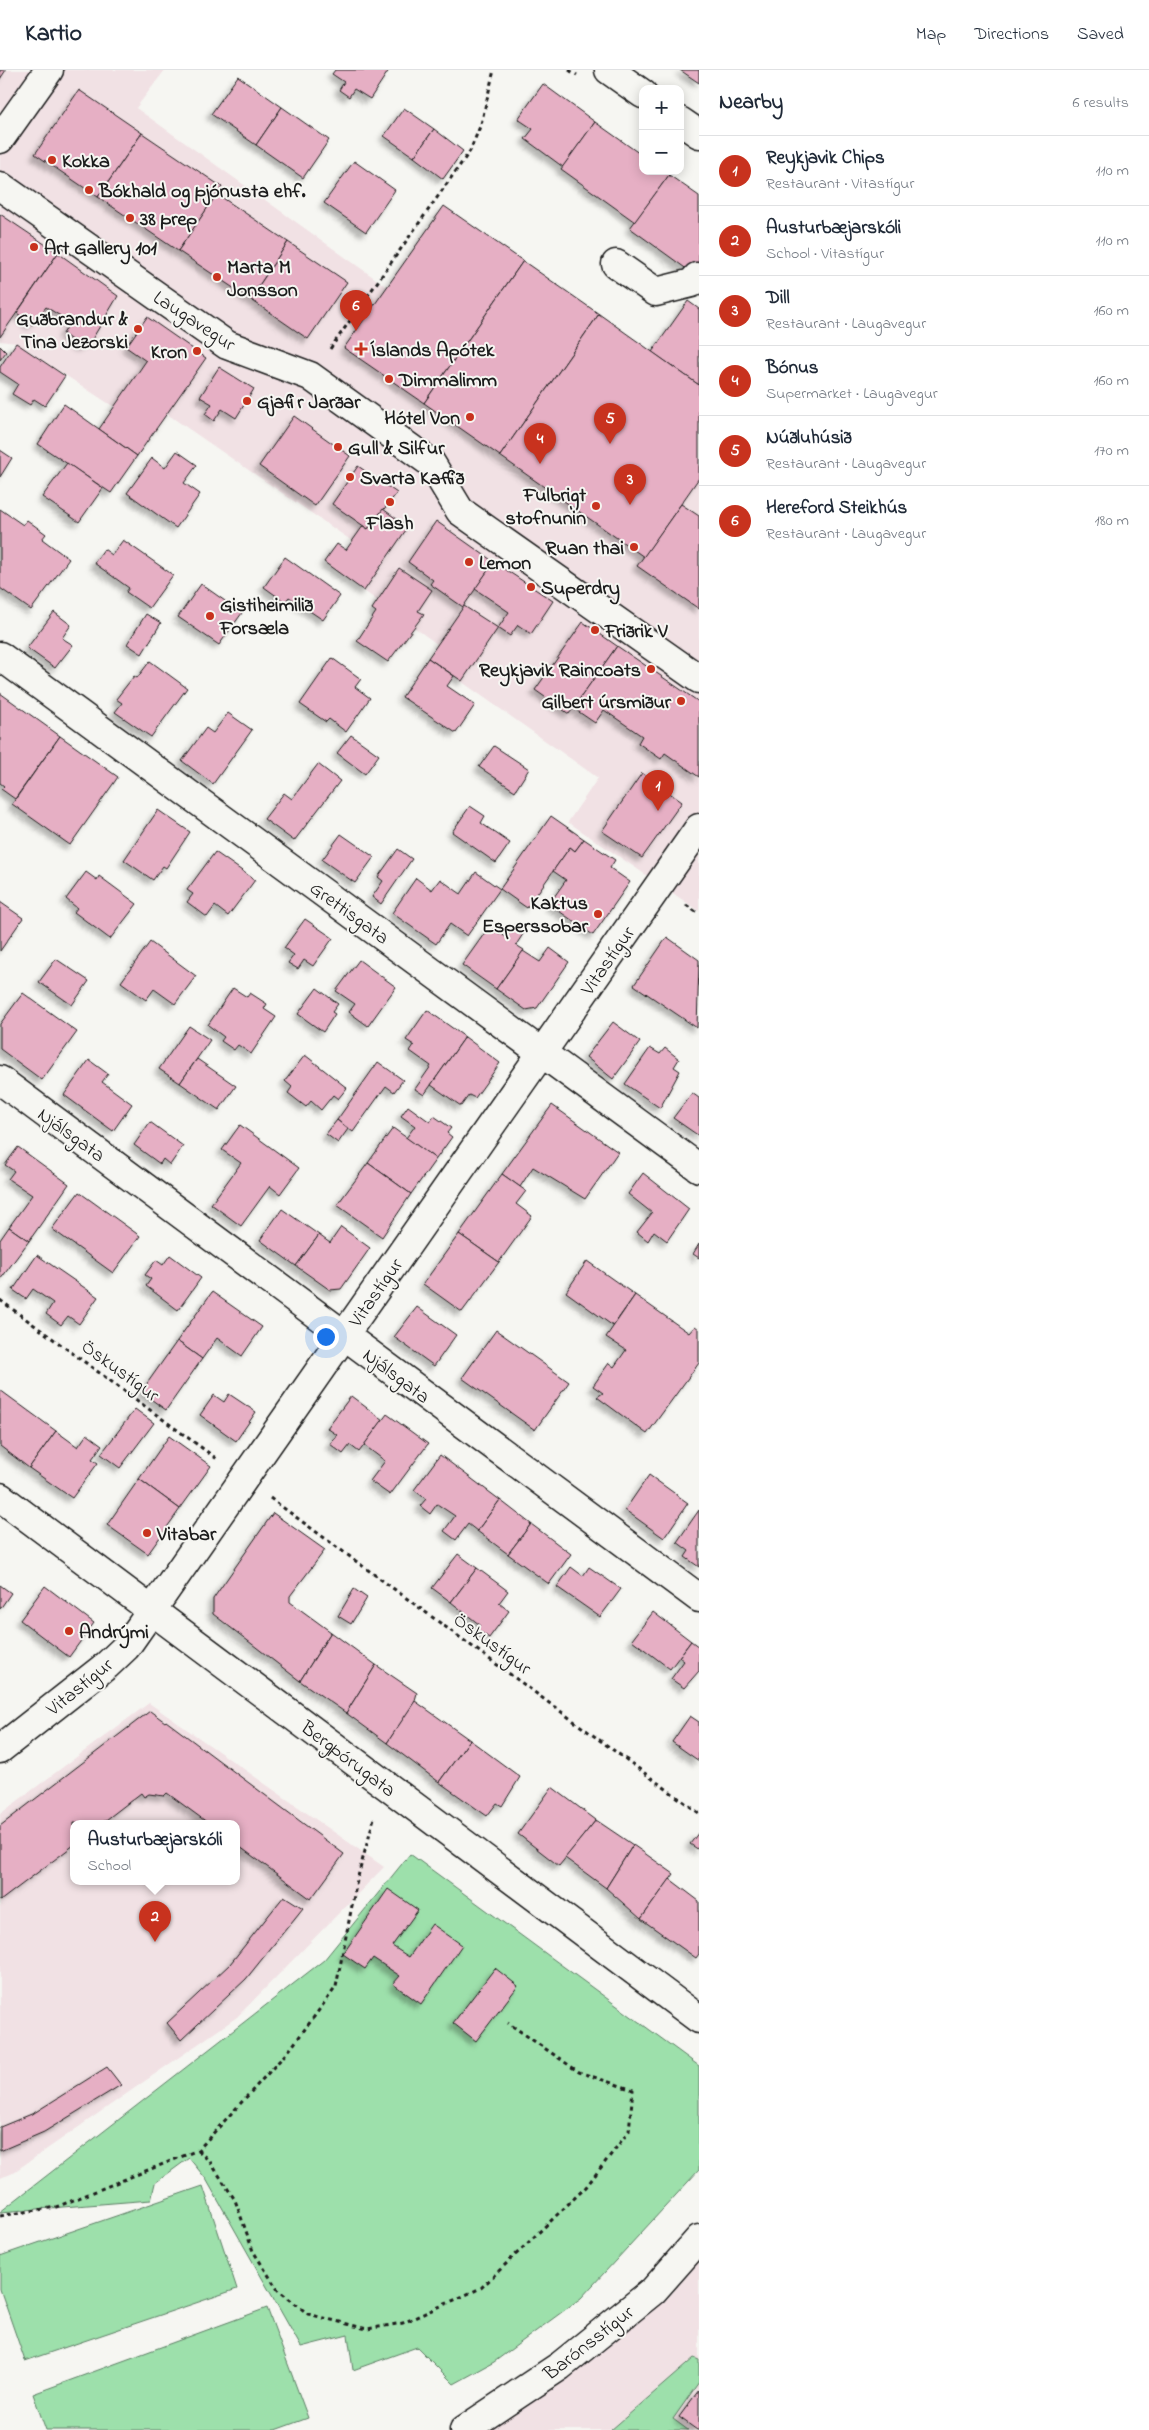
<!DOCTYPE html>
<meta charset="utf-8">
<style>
body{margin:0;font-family:"Indie Flower",sans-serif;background:#f2f2f3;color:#1f2937}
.controls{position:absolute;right:15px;top:15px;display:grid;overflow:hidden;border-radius:10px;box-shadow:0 2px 12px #0003}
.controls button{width:45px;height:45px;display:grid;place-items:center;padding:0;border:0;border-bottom:1px solid #e0e1e3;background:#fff;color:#1f2937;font:25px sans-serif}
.you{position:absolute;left:325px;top:1266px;width:18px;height:18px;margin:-12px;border:4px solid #fff;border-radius:50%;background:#1a73e8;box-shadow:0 0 0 8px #1a73e833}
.badge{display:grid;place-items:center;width:32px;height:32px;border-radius:50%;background:#c8321e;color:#fff;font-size:16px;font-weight:700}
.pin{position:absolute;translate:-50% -41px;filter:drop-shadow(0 1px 2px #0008)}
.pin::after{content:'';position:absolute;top:26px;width:18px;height:15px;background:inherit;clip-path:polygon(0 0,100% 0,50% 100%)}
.popup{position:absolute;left:70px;top:1750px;width:170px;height:65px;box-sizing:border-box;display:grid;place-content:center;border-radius:10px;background:#fff;filter:drop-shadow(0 1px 4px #0005);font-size:16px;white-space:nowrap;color:#747a83}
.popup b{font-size:19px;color:#1f2937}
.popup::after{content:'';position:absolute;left:50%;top:100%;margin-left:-10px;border:10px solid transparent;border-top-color:#fff}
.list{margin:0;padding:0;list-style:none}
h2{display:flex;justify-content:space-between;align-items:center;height:65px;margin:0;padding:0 20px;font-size:21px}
h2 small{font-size:16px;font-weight:400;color:#747a83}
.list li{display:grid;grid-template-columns:32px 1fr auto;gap:15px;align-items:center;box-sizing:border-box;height:70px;padding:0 20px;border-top:1px solid #e0e1e3}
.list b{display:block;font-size:19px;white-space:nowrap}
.list p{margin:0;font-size:16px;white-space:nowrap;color:#747a83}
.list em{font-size:16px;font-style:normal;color:#747a83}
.map{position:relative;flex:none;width:699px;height:2360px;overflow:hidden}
header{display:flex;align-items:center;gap:30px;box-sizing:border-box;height:70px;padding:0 25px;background:#fff;border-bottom:1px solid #e0e1e3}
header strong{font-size:24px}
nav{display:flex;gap:28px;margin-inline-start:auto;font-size:18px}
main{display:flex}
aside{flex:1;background:#fff}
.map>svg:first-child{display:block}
</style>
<header>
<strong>Kartio</strong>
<nav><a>Map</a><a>Directions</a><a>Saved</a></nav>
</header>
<main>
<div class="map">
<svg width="699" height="2360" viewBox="0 0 699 2360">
<defs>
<filter id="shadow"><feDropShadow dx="-4.5" dy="4.5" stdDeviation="2.5" flood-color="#0004"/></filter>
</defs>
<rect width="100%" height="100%" fill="#f6f6f2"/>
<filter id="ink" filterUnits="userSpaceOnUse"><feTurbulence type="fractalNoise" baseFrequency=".02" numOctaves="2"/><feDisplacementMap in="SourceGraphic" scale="10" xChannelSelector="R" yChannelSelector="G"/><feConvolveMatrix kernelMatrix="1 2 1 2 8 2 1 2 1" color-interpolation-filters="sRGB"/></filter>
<g filter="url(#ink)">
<g fill="#f1e1e4" fill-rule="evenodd">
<polygon points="0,0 165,0 136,38 387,217 444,136 699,315 699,841 568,752 598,708 428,588 437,574 324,492 337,474 346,480 352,471 167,344 137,386 99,359 114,337 16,273 0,271"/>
<path d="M149 1633 384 1797 237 1947 11 2104 0 2108V1744ZM74 1753H236V1811H74Z"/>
<polygon points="699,2191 699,2360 489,2360 569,2307 668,2228"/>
</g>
<g fill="#9de0ab" stroke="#5c7e64">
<polygon points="410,1784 699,1996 699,2100 581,2228 494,2292 454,2314 417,2277 353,2300 348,2265 301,2277 206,2109 189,2088 155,2113 151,2130 0,2142 324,1890"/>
<polygon points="203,2116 237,2219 25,2291 0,2219 0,2186"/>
<polygon points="267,2238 308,2348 275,2360 46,2360 33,2324"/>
<polygon points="694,2288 699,2290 699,2312 673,2349 688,2360 611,2360"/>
</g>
<g fill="#e6afc4" stroke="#1c1c1c" filter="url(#shadow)">
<polygon points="0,0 6,0 0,9"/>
<polygon points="335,0 389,0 370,29 354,19 349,27 339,20 344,12 332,4"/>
<polygon points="680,0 699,0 699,13"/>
<polygon points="238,6 282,37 256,75 211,44"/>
<polygon points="543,14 595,52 563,97 525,69 533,59 518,49"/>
<polygon points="79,20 142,63 98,127 35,84"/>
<polygon points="282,37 329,70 303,108 256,75"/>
<polygon points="404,38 434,59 414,87 384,66"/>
<polygon points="595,52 643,86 643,101 665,101 669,105 635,152 561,99"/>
<polygon points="434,59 463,81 443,109 414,87"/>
<polygon points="142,63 222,117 178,181 98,127"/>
<polygon points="354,91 395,120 366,162 324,133"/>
<polygon points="669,105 699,126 699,208 630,158"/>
<polygon points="217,124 288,172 250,229 178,181"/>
<polygon points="444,136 523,191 424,333 344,278"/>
<polygon points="0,144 58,183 0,267"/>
<polygon points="288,172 347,212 308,269 250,229"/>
<polygon points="58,183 118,226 91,271 81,277 63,264 70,252 46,237 32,255 17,243"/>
<polygon points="523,191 599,244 500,386 424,333"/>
<polygon points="688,231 699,239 699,315 652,282"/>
<polygon points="599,244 699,315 699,408 644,487 500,386"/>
<polygon points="147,247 206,288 137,386 99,359 146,291 126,277"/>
<polygon points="16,273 65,306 45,336 34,329 30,335 12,324 18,314 0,302 0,297"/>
<polygon points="0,276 6,282 0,290"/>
<polygon points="219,297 254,319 236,348 222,339 214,351 205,344 212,334 200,327"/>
<polygon points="64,334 137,386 111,423 38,374"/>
<polygon points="294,346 350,386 315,436 259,396"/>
<polygon points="0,380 12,388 0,407"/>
<polygon points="177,381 197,395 184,413 200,424 176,458 127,423 152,388 165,398"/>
<polygon points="67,393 103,418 79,452 42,427"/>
<polygon points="358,396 397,423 368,459 332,434"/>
<polygon points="681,434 699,446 699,539 637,496"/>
<polygon points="0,439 23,455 27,450 46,464 42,469 69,489 31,540 0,518"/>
<polygon points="383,439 408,457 364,521 324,492 337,474 346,480 363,456 368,459"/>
<polygon points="436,451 494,492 463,537 430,514 433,510 408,492"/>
<polygon points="123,470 173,505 149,538 126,522 129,518 94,493 104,479 112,485"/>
<polygon points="285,487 340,526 323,550 289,527 285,532 264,517"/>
<polygon points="494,492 553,531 531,564 518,555 510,566 498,558 509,542 475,519"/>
<polygon points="399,498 432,520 418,541 424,544 388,592 357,571 376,542 372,539"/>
<polygon points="201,514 242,543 219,575 178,547"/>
<polygon points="464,536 498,558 462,611 428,588"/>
<polygon points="54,542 71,555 62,568 73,575 55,598 27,578"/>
<polygon points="146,544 161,553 142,584 127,574"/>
<polygon points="583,552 617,576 569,644 535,620"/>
<polygon points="617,576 699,632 699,707 665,683 661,689 638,673 642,666 604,640 595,653 573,638"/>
<polygon points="332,588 361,609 355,617 370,628 346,662 329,649 326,652 300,634"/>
<polygon points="428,588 454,606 447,616 475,635 456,663 402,627"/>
<polygon points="150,591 187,618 151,667 115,642 122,633 116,629 134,606 137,608"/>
<polygon points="0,623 60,666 15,729 1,719 4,716 0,713"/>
<polygon points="228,643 252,660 213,714 182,691 206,658 213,663"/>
<polygon points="351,665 379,685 365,704 337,683"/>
<polygon points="60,666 118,707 70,775 12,734"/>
<polygon points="494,676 529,699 515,721 479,697"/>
<polygon points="318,694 340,711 294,771 264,749 284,723 292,729"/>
<polygon points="642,703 682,732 642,788 602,761"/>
<polygon points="470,736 485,746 481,753 510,773 496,793 452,762"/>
<polygon points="158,740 190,762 166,798 163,796 153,810 124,790"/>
<polygon points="551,746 584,769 575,781 570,777 527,838 500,819"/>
<polygon points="341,764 374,787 355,813 322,790"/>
<polygon points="584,769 615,790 610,798 630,812 593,865 549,834 566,810 553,801 570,777 575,781"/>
<polygon points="398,779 412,789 381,834 372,827 383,811 378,807"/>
<polygon points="215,782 255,810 228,846 215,836 207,847 187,832 193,824 187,820"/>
<polygon points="86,802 97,810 99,806 137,834 110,869 74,842 77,838 66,829"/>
<polygon points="476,802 500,819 467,866 450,854 436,874 392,843 416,808 432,820 440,809 461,824"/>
<polygon points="0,832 23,848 0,881"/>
<polygon points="305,849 333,868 313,896 304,890 298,899 288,893 294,885 284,878"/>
<polygon points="515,854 525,861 516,875 524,880 496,919 462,895 489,857 506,867"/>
<polygon points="667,867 699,890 697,958 634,915"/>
<polygon points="150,872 196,906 175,934 154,919 146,930 121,912"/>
<polygon points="550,878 569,892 537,938 526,940 496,919 523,881 540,892"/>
<polygon points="56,889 89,911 72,935 39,912"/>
<polygon points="359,890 396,917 368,956 349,942 355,934 336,921"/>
<polygon points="233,918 247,927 250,923 267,934 264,939 276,947 251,984 238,975 234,980 221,971 224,967 208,955"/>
<polygon points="317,918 338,934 332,942 335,944 323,962 298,944"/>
<polygon points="23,923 77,962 42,1010 0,979 0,954"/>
<polygon points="427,940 465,967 424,1025 415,1019 431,996 410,981 414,975 406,970"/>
<polygon points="613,952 640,972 613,1009 586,987"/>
<polygon points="189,956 210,970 180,1013 159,999"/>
<polygon points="465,967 500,993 475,1028 469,1025 461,1036 431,1015"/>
<polygon points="650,978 660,984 665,978 679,989 674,997 680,1001 660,1038 625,1014"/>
<polygon points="305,985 347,1018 338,1029 333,1025 321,1040 311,1031 306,1037 288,1023 292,1017 285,1011"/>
<polygon points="197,989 236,1016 219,1040 180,1013"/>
<polygon points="89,990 108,1004 102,1012 132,1034 113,1061 64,1025"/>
<polygon points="378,992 403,1010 394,1022 386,1016 353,1062 337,1050"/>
<polygon points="692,1023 699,1028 699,1066 673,1048"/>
<polygon points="552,1035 618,1082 585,1129 533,1097 520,1117 502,1104"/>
<polygon points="408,1036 430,1052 434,1046 451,1058 447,1063 452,1067 436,1089 406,1068 415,1056 401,1046"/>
<polygon points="337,1050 348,1059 338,1073 326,1064"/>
<polygon points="150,1052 183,1076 170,1095 163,1089 160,1094 134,1075"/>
<polygon points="240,1055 299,1098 280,1124 270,1116 241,1156 211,1134 241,1093 222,1080"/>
<polygon points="393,1058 436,1089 411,1124 368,1093"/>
<polygon points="18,1077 69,1114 29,1171 9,1157 32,1125 8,1109 14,1101 5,1095"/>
<polygon points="368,1093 411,1124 382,1167 337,1135"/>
<polygon points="643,1103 689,1139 667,1171 654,1161 648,1171 637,1162 652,1143 628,1124"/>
<polygon points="502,1104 526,1121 516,1134 532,1146 499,1192 459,1164"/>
<polygon points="79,1122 140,1166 113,1203 52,1159"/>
<polygon points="282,1139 319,1165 296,1196 260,1170"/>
<polygon points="9,1157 29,1171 0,1210 0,1170"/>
<polygon points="341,1157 370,1178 341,1219 330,1220 296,1196 319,1165 330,1173"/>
<polygon points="459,1164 499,1192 462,1242 423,1214"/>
<polygon points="699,1174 699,1188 693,1184"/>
<polygon points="37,1185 98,1227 79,1254 68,1246 61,1255 46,1244 53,1233 33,1219 26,1229 13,1220"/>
<polygon points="170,1185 201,1208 178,1240 146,1216 151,1209 145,1205 156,1190 163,1195"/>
<polygon points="587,1191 635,1225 613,1256 566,1222"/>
<polygon points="212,1222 262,1257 242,1286 217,1268 202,1289 177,1271"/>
<polygon points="635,1225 689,1263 695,1256 699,1259 699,1293 647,1364 597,1327 603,1323 593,1316 609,1293 614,1297 626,1280 606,1267"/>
<polygon points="417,1237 456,1265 434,1296 394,1267"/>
<polygon points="496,1260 569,1312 535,1360 462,1308"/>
<polygon points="177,1271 202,1289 166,1340 141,1322"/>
<polygon points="0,1320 56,1361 29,1398 0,1376"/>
<polygon points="229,1324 256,1342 236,1371 200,1345 214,1325 224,1332"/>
<polygon points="351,1326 383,1350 359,1382 350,1375 343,1384 330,1374 337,1365 327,1358"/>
<polygon points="135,1339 154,1353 120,1398 101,1384"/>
<polygon points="387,1344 428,1374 390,1425 370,1411 385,1391 364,1375"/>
<polygon points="56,1361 78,1377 87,1364 102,1375 92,1389 98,1393 72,1428 29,1398"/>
<polygon points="169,1366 211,1396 180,1439 139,1409"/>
<polygon points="440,1385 500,1430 477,1461 468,1454 456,1470 444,1461 455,1446 437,1434 430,1444 420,1436 426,1429 414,1420"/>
<polygon points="649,1405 688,1433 664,1468 625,1440"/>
<polygon points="139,1409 180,1439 148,1484 107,1455"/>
<polygon points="500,1430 531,1454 508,1484 477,1461"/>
<polygon points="699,1440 699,1497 685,1487 689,1481 677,1472"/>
<polygon points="273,1443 325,1480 290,1526 290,1532 331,1562 300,1611 213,1544 213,1529"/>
<polygon points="531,1454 571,1484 549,1514 508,1484"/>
<polygon points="458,1484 477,1498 451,1532 432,1518"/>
<polygon points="571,1497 583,1506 589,1497 621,1519 600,1547 557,1517"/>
<polygon points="477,1498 508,1521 499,1533 509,1541 489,1568 476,1559 480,1555 451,1532"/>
<polygon points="0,1515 11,1523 0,1539"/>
<polygon points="45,1516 94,1553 69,1587 20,1550"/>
<polygon points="354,1519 367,1528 351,1554 338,1546"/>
<polygon points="653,1542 691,1571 670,1599 632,1570"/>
<polygon points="331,1562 376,1595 346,1643 300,1611"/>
<polygon points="691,1571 699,1577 699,1601 684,1618 671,1609 684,1591 679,1587"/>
<polygon points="376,1595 417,1623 414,1634 387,1673 346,1643"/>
<polygon points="415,1631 470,1670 439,1712 387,1673"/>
<polygon points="150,1641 165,1652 166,1651 344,1784 311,1829 236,1774 236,1753 208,1753 167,1723 164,1726 149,1724 144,1727 141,1723 102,1753 74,1753 74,1775 0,1831 0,1756"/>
<polygon points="690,1646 699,1652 699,1691 672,1672"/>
<polygon points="470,1670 520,1707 502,1736 497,1733 487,1746 439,1712"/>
<polygon points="552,1717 596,1750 559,1796 518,1764"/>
<polygon points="596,1750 633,1775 606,1818 565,1788"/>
<polygon points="699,1762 699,1780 690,1774"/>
<polygon points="633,1775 674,1804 641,1849 606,1818"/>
<polygon points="670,1809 699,1831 699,1884 696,1888 641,1849"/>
<polygon points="388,1819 418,1840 392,1876 409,1887 432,1854 462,1875 421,1934 393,1914 400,1906 373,1888 365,1899 343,1884"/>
<polygon points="284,1826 303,1838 246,1909 181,1970 167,1953 230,1894"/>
<polygon points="495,1898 518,1916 476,1971 453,1953"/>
<polygon points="107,1997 121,2015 44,2062 0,2081 0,2057 34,2043"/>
<polygon points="699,2320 699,2360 697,2360 679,2347"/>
</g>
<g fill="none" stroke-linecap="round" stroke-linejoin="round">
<defs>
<g id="minor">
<polyline points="609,0 643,24"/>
<polyline points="680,51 699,64"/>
<polyline points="0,69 49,0"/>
<polyline points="0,116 227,275 310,306 431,393 460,441 699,609"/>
<polyline points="616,194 656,222 692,213 697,207"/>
<polyline points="0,586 699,1098"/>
<polyline points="0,1010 699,1528"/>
<polyline points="0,1427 699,1949"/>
<polyline points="0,1679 107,1595 126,1577 699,758"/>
<polyline points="464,2360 560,2296 653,2221 699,2169"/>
</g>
</defs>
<use href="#minor" stroke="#1c1c1c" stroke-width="31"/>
<g stroke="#1c1c1c" stroke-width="3" stroke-dasharray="4 4" stroke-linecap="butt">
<polyline points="569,0 577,5"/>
<polyline points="330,279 470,81 481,54 494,0"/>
<polyline points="686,835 699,844"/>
<polyline points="0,1230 217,1389"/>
<polyline points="270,1428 699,1743"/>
<polyline points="198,2080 211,2093 235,2130 253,2181 278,2220 308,2244 367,2259 403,2253 481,2218 586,2117 629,2061 633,2020 579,2002 508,1953"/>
<polyline points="0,2146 56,2137 198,2080 291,1978 336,1917 357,1810 374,1748"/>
</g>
<use href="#minor" stroke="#f6f6f2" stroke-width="28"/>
</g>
</g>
<g fill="#c8321e" stroke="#f6f6f2" stroke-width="2">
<circle cx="52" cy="90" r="5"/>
<circle cx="89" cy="120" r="5"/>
<circle cx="130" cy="148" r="5"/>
<circle cx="34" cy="177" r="5"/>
<circle cx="217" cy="207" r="5"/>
<circle cx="138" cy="259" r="5"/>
<path d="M358.5 271.5h5v5h5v5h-5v5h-5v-5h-5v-5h5z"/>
<circle cx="197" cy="281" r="5"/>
<circle cx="389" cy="309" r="5"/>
<circle cx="247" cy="331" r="5"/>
<circle cx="470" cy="347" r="5"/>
<circle cx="338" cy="377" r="5"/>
<circle cx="350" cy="407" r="5"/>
<circle cx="390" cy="432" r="5"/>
<circle cx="596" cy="436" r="5"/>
<circle cx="634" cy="477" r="5"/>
<circle cx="469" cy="492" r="5"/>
<circle cx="531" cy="517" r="5"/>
<circle cx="210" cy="546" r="5"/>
<circle cx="595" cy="560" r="5"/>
<circle cx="651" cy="599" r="5"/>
<circle cx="681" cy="631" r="5"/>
<circle cx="598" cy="844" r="5"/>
<circle cx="147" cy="1463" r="5"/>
<circle cx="69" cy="1561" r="5"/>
</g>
<g text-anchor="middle" stroke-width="4" stroke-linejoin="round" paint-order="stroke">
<g font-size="20" font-weight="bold" fill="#1c1c1c" stroke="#f6f6f2" text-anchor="start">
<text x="62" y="97">Kokka</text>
<text x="99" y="127">Bókhald og þjónusta ehf.</text>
<text x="140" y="155">38 þrep</text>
<text x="44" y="184">Art Gallery 101</text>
<text x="227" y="203">Marta M<tspan x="227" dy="23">Jonsson</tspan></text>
<text x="128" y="255" text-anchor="end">Guðbrandur &amp;<tspan x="128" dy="23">Tina Jezorski</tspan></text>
<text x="371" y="286">Íslands Apótek</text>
<text x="187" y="288" text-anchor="end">Kron</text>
<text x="399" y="316">Dimmalimm</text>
<text x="257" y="338">Gjafir Jarðar</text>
<text x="460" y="354" text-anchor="end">Hótel Von</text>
<text x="348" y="384">Gull &amp; Silfur</text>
<text x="360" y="414">Svarta Kaffið</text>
<text x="586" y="431" text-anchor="end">Fulbrigt<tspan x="586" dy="23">stofnunin</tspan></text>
<text x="390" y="459" text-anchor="middle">Flash</text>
<text x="624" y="484" text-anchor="end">Ruan thai</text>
<text x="479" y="499">Lemon</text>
<text x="541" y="524">Superdry</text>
<text x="220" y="541">Gistiheimilið<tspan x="220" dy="23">Forsæla</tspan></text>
<text x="605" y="567">Friðrik V</text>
<text x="641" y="606" text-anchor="end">Reykjavik Raincoats</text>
<text x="671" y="638" text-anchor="end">Gilbert úrsmiður</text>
<text x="588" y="839" text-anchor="end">Kaktus<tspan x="588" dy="23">Esperssobar</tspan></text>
<text x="157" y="1470">Vitabar</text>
<text x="79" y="1568">Andrými</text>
</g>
<g font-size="20" fill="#1c1c1c" stroke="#f6f6f2">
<text transform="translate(195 250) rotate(33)" y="7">Laugavegur</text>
<text transform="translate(350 842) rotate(36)" y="7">Grettisgata</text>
<text transform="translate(607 890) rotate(-55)" y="7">Vitastígur</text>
<text transform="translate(72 1064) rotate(36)" y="7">Njálsgata</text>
<text transform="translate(375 1222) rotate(-55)" y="7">Vitastígur</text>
<text transform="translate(121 1300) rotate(36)" y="7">Öskustígur</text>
<text transform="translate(397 1305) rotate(37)" y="7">Njálsgata</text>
<text transform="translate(493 1573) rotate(36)" y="7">Öskustígur</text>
<text transform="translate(79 1616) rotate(-39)" y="7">Vitastígur</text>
<text transform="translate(349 1688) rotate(37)" y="7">Bergþórugata</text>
<text transform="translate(588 2272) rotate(-38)" y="7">Barónsstígur</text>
</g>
</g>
</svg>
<div class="controls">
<button>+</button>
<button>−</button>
</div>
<div class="you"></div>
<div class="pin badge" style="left:658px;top:741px">1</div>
<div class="pin badge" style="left:155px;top:1872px">2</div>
<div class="popup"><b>Austurbæjarskóli</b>School</div>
<div class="pin badge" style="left:630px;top:435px">3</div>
<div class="pin badge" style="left:540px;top:394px">4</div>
<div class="pin badge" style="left:610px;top:374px">5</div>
<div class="pin badge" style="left:356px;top:261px">6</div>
</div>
<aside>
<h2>Nearby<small>6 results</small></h2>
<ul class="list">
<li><span class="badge">1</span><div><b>Reykjavik Chips</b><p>Restaurant · Vitastígur</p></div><em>110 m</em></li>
<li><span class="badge">2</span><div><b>Austurbæjarskóli</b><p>School · Vitastígur</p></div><em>110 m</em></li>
<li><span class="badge">3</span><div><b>Dill</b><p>Restaurant · Laugavegur</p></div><em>160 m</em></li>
<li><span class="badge">4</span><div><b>Bónus</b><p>Supermarket · Laugavegur</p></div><em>160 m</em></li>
<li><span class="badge">5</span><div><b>Núðluhúsið</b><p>Restaurant · Laugavegur</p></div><em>170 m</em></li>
<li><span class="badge">6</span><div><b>Hereford Steikhús</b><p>Restaurant · Laugavegur</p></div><em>180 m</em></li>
</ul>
</aside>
</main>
